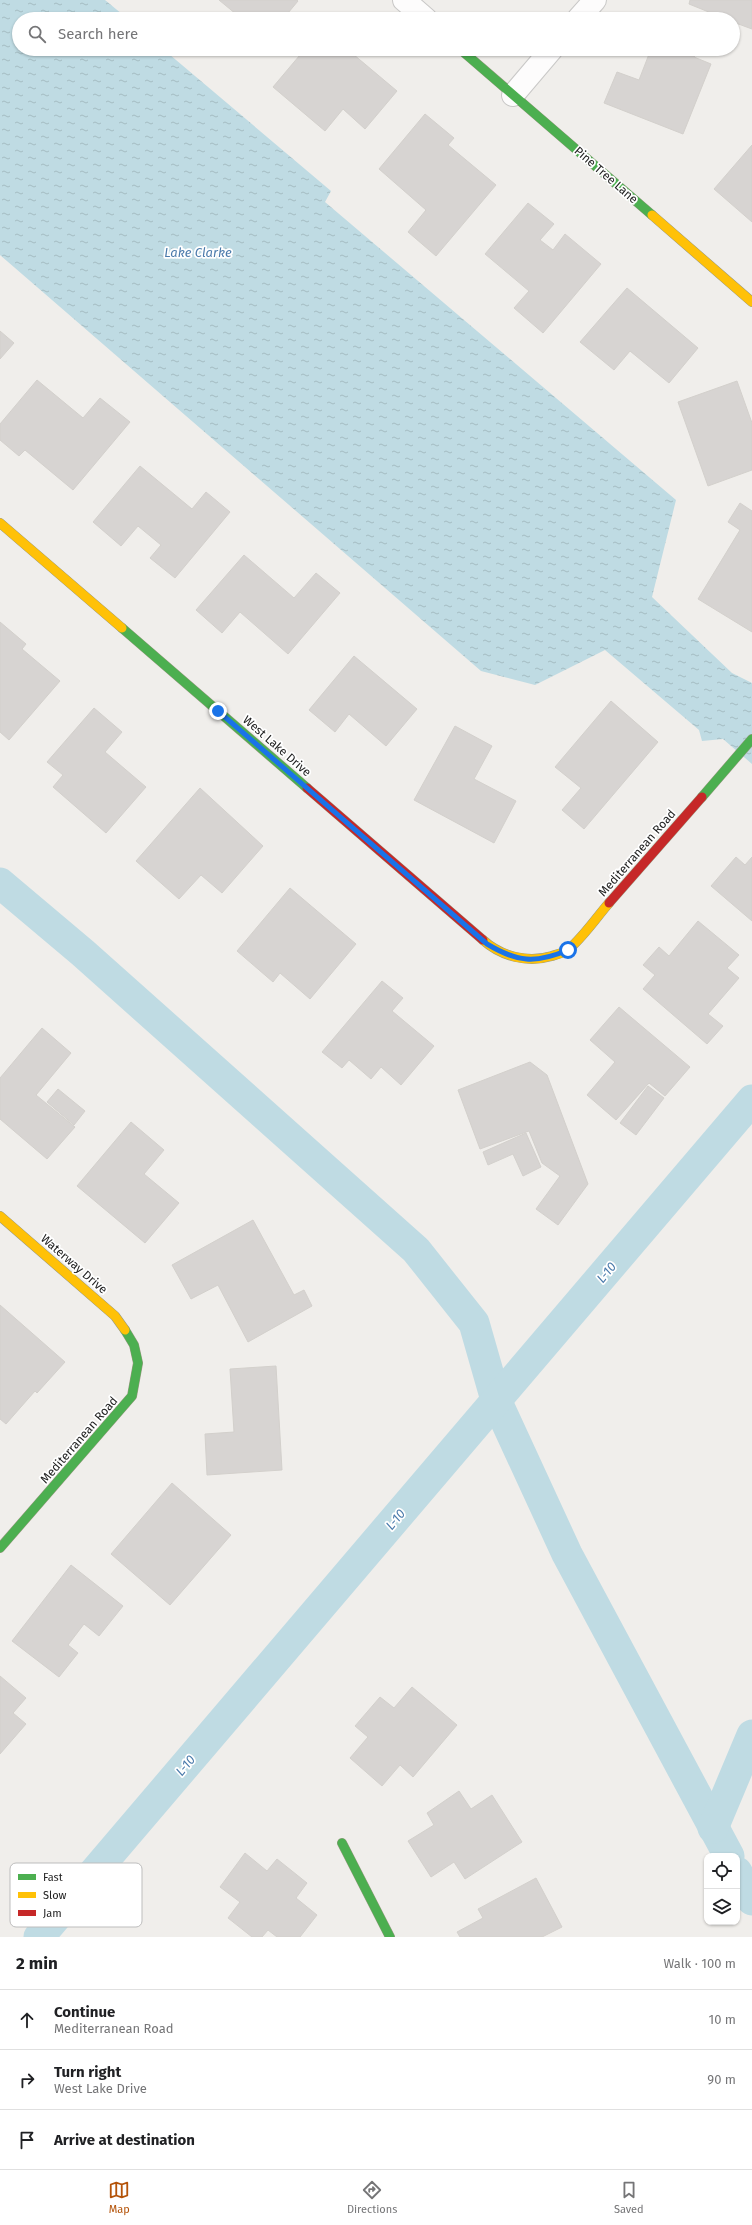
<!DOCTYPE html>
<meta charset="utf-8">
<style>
body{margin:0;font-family:"Fira Sans",sans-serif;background:#f6f6f6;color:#202124}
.controls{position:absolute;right:12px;bottom:12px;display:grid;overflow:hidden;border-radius:8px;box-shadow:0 1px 3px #0004}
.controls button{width:36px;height:36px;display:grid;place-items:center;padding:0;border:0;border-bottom:1px solid #e0e0e0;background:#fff;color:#202124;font:20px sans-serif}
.stop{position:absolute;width:12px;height:12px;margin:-9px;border:3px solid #1a73e8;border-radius:50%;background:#fff}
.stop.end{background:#1a73e8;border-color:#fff;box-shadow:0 1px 4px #0008}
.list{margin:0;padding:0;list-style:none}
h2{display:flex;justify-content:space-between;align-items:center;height:52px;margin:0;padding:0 16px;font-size:17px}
h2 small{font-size:13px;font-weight:400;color:#757577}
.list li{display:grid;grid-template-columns:26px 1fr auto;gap:12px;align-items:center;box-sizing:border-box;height:60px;padding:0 16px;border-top:1px solid #e0e0e0}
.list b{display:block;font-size:15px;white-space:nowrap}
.list p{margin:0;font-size:13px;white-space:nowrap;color:#757577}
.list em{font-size:13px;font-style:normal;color:#757577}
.icon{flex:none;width:22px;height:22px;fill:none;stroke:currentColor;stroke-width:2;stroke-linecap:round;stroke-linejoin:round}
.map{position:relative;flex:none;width:752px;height:1937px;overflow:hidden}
.search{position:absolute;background:#fff;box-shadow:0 1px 3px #0004;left:12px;right:12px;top:12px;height:44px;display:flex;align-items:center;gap:10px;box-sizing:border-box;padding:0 14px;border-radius:22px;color:#757577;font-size:15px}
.sheet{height:232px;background:#fff}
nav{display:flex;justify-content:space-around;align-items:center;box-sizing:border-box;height:56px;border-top:1px solid #e0e0e0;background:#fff;font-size:11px;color:#757577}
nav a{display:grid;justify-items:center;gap:2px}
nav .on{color:#b45309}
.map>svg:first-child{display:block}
</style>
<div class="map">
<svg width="752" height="1937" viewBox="0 0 752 1937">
<defs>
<pattern id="water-ripples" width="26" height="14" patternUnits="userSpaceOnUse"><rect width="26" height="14" fill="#bfdbe3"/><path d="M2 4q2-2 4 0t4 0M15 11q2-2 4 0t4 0" fill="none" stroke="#a4bcc2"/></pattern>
</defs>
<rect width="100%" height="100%" fill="#f0eeeb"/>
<polygon fill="url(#water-ripples)" points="0,0 105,0 128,19 19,19 19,49 163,49 331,191 325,202 676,500 652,597 732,673 752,683 752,764 723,739 702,741 699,730 605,650 535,685 481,671 0,255"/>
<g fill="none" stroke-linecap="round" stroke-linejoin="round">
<g stroke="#bfdbe3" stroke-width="31">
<polyline points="0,883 83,953 416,1250 474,1323 496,1400 567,1554 729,1856"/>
<polyline points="713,1828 752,1735"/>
<polyline points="737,1872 752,1900"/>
<polyline points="39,1937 752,1100"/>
</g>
</g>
<g fill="#d7d4d2" stroke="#d3d0cc">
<polygon points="219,0 297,0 298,1 283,19 242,19"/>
<polygon points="690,0 752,0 752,29 733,22 733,19 726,19 689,4"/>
<polygon points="305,49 347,49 397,91 365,129 343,109 325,131 273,87"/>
<polygon points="651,49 698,49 694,57 711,64 683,134 604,103 617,72 639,80"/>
<polygon points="425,114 454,138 448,145 496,185 436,256 408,232 426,210 379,169"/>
<polygon points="752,145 752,222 714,189"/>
<polygon points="528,203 554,224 540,240 553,250 565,234 601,264 543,333 514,308 529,291 485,254"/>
<polygon points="627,288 698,348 669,383 630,351 614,370 580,342"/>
<polygon points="0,331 14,343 0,359"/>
<polygon points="37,380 83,418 100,398 130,422 73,490 25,450 19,456 0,440 0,424"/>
<polygon points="737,381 752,423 752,470 708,486 678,402"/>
<polygon points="140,466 192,509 206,492 230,512 175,578 150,558 161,545 138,526 121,546 93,522"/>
<polygon points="740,503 752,511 752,632 698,599 740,530 728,522"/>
<polygon points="244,555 294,598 316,573 340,593 288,654 240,612 222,633 196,610"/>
<polygon points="0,622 26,644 22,649 60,681 9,740 0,732"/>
<polygon points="354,656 417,709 386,746 349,714 335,732 309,710"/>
<polygon points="611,701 658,742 584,829 562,810 581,788 555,767"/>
<polygon points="94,708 122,732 105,752 146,787 106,833 53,787 63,775 47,762"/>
<polygon points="455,726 492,746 474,779 516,801 494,843 414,800"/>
<polygon points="200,788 263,846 222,893 201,875 179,899 136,861"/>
<polygon points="736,857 745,865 752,857 752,921 711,886"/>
<polygon points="290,888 356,944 310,999 280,973 273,982 237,951"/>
<polygon points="698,921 739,955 727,968 739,978 708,1014 723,1026 707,1044 643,989 655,975 643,965 659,947 669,956"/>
<polygon points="382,981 403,998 392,1011 434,1046 401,1085 381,1067 371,1079 349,1060 342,1068 322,1052"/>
<polygon points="619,1007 690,1067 665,1096 649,1083 616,1120 587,1095 615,1062 590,1040"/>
<polygon points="42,1028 71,1053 36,1095 75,1127 47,1159 0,1119 0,1078"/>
<polygon points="530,1062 547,1075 588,1184 558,1225 536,1209 560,1176 542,1163 529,1131 480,1149 458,1090"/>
<polygon points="648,1086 664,1098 636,1135 620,1123"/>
<polygon points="58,1089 85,1111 74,1125 47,1102"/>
<polygon points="131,1122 164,1150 144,1174 179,1203 145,1243 77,1186"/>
<polygon points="526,1133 541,1167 523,1176 513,1154 488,1165 483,1152"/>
<polygon points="253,1220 294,1295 304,1290 312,1306 248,1342 218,1285 191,1299 172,1265"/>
<polygon points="0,1305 65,1362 37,1393 35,1391 6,1424 0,1419"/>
<polygon points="276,1366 282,1470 207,1475 205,1434 234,1432 230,1369"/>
<polygon points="172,1483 231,1535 170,1605 111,1554"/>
<polygon points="71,1565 123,1606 99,1636 84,1624 68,1645 78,1653 59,1677 12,1641"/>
<polygon points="0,1676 26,1698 13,1713 26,1724 0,1754"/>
<polygon points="412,1687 457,1725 413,1777 400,1765 382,1786 350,1758 368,1737 355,1726 380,1697 394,1708"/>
<polygon points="459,1791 471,1809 492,1795 522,1842 465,1879 454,1862 431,1877 408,1841 434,1825 427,1813"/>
<polygon points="245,1853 267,1871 277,1859 307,1883 296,1898 317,1915 300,1937 277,1937 268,1930 262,1937 252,1937 228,1918 240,1902 220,1887"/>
<polygon points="536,1878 562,1927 542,1937 460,1937 457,1932 483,1918 478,1909"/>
</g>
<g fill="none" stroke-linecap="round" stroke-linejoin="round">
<defs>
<g id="street">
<polyline points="404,0 426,19"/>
<polyline points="578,19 595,0"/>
<polyline points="513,95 552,49"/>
</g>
<g id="fast">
<polyline points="460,49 652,215"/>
<polyline points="122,628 307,788"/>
<polyline points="702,797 752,739"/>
<polyline points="0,1548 132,1396 138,1363 134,1345 125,1330"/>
<polyline points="342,1843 390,1937"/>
</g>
<g id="slow">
<polyline points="652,215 752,302"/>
<polyline points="0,523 122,628"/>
<path d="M483 940C502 957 528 963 552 956 557 954 565 953 569 949 584 936 596 918 609 903"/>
<polyline points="0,1216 115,1316 125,1330"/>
</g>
<g id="jam">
<polyline points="307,788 483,940"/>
<polyline points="609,903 702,797"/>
</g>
</defs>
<use href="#street" stroke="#c9c8c7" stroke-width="24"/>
<use href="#fast" stroke="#999a82" stroke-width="10"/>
<use href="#slow" stroke="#999a82" stroke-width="10"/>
<use href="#jam" stroke="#999a82" stroke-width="10"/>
<use href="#street" stroke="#fdfcfc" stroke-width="22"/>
<use href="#fast" stroke="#4caf50" stroke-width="9"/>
<use href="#slow" stroke="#ffc107" stroke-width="9"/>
<use href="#jam" stroke="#c62828" stroke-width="9"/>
</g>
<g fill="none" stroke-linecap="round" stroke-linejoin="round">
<path stroke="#1a73e8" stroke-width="5" d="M218 711 487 944C517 962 535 964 568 950"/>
</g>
<g text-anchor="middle" stroke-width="3.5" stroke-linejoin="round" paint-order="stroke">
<g font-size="12" fill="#222" stroke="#fff">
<text transform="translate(606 175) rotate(41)" y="4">Pine Tree Lane</text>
<text transform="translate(277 746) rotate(41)" y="4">West Lake Drive</text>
<text transform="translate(637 853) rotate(-49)" y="4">Mediterranean Road</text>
<text transform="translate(74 1264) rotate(41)" y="4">Waterway Drive</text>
<text transform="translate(79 1440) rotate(-49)" y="4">Mediterranean Road</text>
</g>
<g font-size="13" font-style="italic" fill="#4a7aab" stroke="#fff">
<text x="198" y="257">Lake Clarke</text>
<text transform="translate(606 1272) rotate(-50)" y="5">L-10</text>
<text transform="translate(395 1519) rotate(-50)" y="5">L-10</text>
<text transform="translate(185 1765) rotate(-50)" y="5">L-10</text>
</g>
</g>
<rect x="10" y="1863" width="132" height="64" rx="6" fill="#fff" stroke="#bdbdbd" stroke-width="1"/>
<rect x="18" y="1874" width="18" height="6" fill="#4caf50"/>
<rect x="18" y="1892" width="18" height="6" fill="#ffc107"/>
<rect x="18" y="1910" width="18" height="6" fill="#c62828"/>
<g font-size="11" fill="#222">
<text x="43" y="1881">Fast</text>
<text x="43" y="1899">Slow</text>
<text x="43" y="1917">Jam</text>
</g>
</svg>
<div class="controls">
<button><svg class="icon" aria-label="locate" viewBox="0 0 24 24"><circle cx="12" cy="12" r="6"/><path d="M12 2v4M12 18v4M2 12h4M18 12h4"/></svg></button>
<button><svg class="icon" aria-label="layers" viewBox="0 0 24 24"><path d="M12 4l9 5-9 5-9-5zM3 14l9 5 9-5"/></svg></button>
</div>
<div class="stop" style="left:568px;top:950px"></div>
<div class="stop end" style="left:218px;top:711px"></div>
<div class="search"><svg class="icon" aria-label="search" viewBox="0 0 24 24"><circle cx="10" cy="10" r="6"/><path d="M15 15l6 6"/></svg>Search here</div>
</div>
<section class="sheet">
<h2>2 min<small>Walk · 100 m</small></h2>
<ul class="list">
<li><svg class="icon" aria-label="ahead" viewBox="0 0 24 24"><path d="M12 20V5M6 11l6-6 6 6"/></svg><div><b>Continue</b><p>Mediterranean Road</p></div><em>10 m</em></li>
<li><svg class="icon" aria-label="right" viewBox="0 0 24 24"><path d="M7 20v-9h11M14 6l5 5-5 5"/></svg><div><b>Turn right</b><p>West Lake Drive</p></div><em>90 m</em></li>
<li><svg class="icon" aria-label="arrive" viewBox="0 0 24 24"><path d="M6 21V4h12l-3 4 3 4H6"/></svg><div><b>Arrive at destination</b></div></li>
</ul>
</section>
<nav>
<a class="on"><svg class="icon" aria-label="map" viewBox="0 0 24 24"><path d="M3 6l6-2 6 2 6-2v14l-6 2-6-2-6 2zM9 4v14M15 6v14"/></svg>Map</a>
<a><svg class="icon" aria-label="directions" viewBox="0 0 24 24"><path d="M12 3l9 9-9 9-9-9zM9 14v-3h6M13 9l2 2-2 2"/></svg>Directions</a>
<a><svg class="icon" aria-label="saved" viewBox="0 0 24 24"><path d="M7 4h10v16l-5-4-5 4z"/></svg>Saved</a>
</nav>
